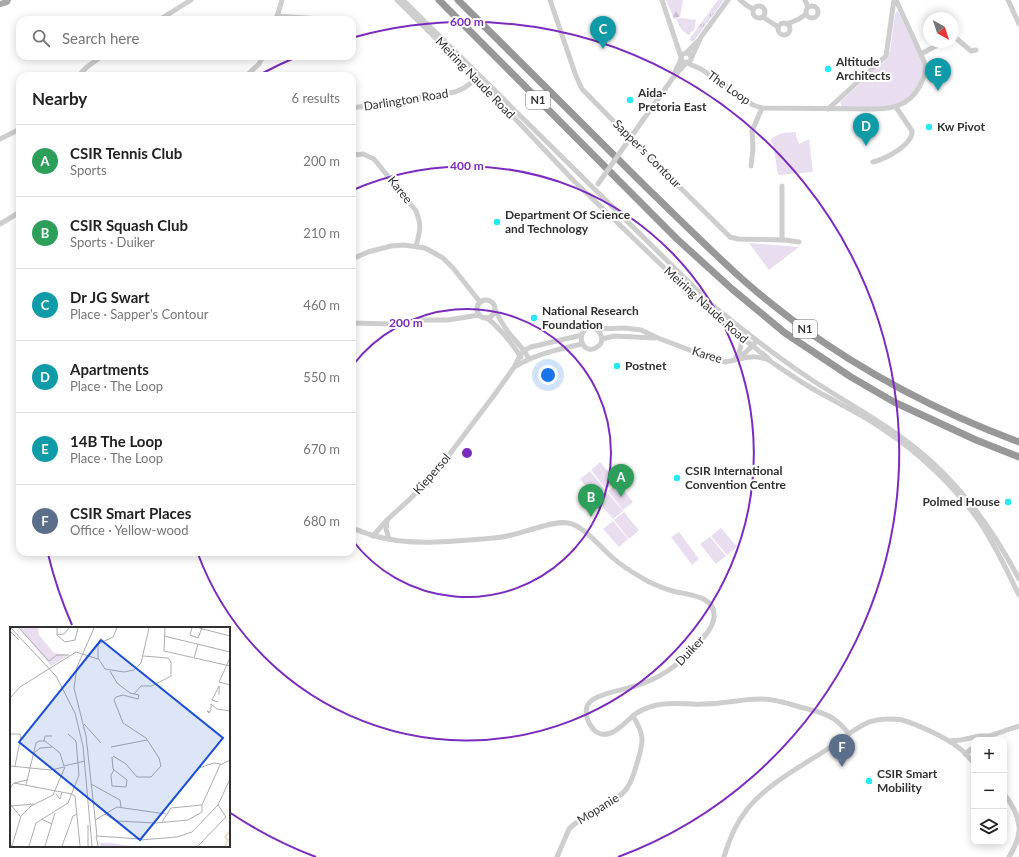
<!DOCTYPE html>
<meta charset="utf-8">
<style>
body{margin:0;font-family:Lato,sans-serif;background:#f6f6f6;color:#222}
.controls{position:absolute;right:12px;bottom:12px;display:grid;overflow:hidden;border-radius:8px;box-shadow:0 2px 10px #0003}
.controls button{width:36px;height:36px;display:grid;place-items:center;padding:0;border:0;border-bottom:1px solid #e0e0e0;background:#fff;color:#222;font:20px sans-serif}
.compass{position:absolute;left:923px;top:12px;width:36px;height:36px;border-radius:50%;background:#fff;box-shadow:0 2px 10px #0003;rotate:141deg}
.you{position:absolute;left:548px;top:375px;width:14px;height:14px;margin:-10px;border:3px solid #fff;border-radius:50%;background:#1a73e8;box-shadow:0 0 0 6px #1a73e833}
.badge{display:grid;place-items:center;width:26px;height:26px;border-radius:50%;background:#237c81;color:#fff;font-size:13px;font-weight:700}
.pin{position:absolute;translate:-50% -33px;filter:drop-shadow(0 1px 2px #0008)}
.pin::after{content:'';position:absolute;top:21px;width:14px;height:12px;background:inherit;clip-path:polygon(0 0,100% 0,50% 100%)}
.list{margin:0;padding:0;list-style:none}
h2{display:flex;justify-content:space-between;align-items:center;height:52px;margin:0;padding:0 16px;font-size:17px}
h2 small{font-size:13px;font-weight:400;color:#767676}
.list li{display:grid;grid-template-columns:26px 1fr auto;gap:12px;align-items:center;box-sizing:border-box;height:72px;padding:0 16px;border-top:1px solid #e0e0e0}
.list b{display:block;font-size:15px;white-space:nowrap}
.list p{margin:0;font-size:13px;white-space:nowrap;color:#767676}
.list em{font-size:13px;font-style:normal;color:#767676}
.icon{flex:none;width:22px;height:22px;fill:none;stroke:currentColor;stroke-width:2;stroke-linecap:round;stroke-linejoin:round}
.map{position:relative;flex:none;width:1019px;height:857px;overflow:hidden}
.search{position:absolute;background:#fff;box-shadow:0 2px 10px #0003;left:16px;top:16px;width:340px;height:44px;display:flex;align-items:center;gap:10px;box-sizing:border-box;padding:0 14px;border-radius:12px;color:#767676;font-size:15px}
.panel{position:absolute;background:#fff;box-shadow:0 2px 10px #0003;left:16px;top:72px;width:340px;height:484px;border-radius:12px}
.map>svg:first-child{display:block}
</style>
<div class="map">
<svg width="1019" height="857" viewBox="0 0 1019 857">
<defs>
<pattern id="grass-tufts" width="24" height="20" patternUnits="userSpaceOnUse"><rect width="24" height="20" fill="#e8deef"/><path d="M3 7l-1-3M5 7V3M7 7l1-3M15 17l-1-3M17 17v-4M19 17l1-3" fill="none" stroke="#c7bfcd"/></pattern>
<pattern id="forest-firs" width="22" height="20" patternUnits="userSpaceOnUse"><rect width="22" height="20" fill="#e8deef"/><path d="M5 1l3.5 6h-7zM16 11l3.5 6h-7z" fill="#c7bfcd"/></pattern>
</defs>
<rect width="100%" height="100%" fill="#fff"/>
<g fill="url(#grass-tufts)">
<polygon points="718,0 724,0 693,42 689,40"/>
<polygon points="682,18 696,20 694,30 688,35 682,30 676,19"/>
</g>
<polygon fill="url(#forest-firs)" points="666,0 683,0 680,17 674,19"/>
<g fill="#e8deef">
<polygon points="897,11 899,13 924,66 924,71 916,90 904,101 892,107 842,107 840,102 844,98 887,59 890,51 895,15 896,12"/>
<polygon points="796,132 796,136 799,144 809,139 813,172 778,175 773,144 770,139 782,133"/>
<polygon points="749,243 799,247 769,270"/>
<polygon points="600,462 616,481 606,489 591,470"/>
<polygon points="590,471 605,490 595,498 580,479"/>
<polygon points="618,483 633,502 623,510 608,491"/>
<polygon points="607,492 623,511 613,519 597,500"/>
<polygon points="624,512 639,530 629,539 614,520"/>
<polygon points="613,521 628,539 619,547 603,529"/>
<polygon points="721,528 737,547 727,555 711,536"/>
<polygon points="679,532 699,559 692,565 671,537"/>
<polygon points="710,537 726,556 716,564 700,544"/>
</g>
<g fill="none" stroke-linecap="round" stroke-linejoin="round">
<g stroke="#cecece" stroke-width="5">
<path d="M397 0 487 89 574 181 702 304 740 336 768 358 770 361C782 369 795 378 808 386 828 398 849 408 869 420 910 445 948 479 977 518 994 542 1006 569 1019 595"/>
<path d="M403 0 712 305C744 331 775 356 809 378 851 406 895 428 932 462 969 496 996 535 1019 579"/>
<polyline points="550,0 576,76 582,89 630,138 726,233 730,237 738,239 785,240 799,242"/>
<polyline points="662,0 681,57"/>
<polyline points="740,0 745,4"/>
<polyline points="805,0 808,7"/>
<polyline points="1008,0 1019,24"/>
<polyline points="746,5 753,9"/>
<circle cx="812" cy="12" r="6"/>
<circle cx="759" cy="12" r="6"/>
<polyline points="277,16 335,20"/>
<polyline points="763,17 778,27"/>
<polyline points="159,20 191,0"/>
<polyline points="276,20 282,0"/>
<circle cx="784" cy="29" r="6"/>
<polyline points="787,24 799,19 806,14"/>
<polyline points="953,37 957,39 971,51 976,50"/>
<polyline points="686,53 698,41"/>
<polyline points="921,54 943,42"/>
<path d="M691 57 689 53H685C677 58 683 66 690 61L701 37 728 0"/>
<path d="M687 63 701 69 753 105 762 108 875 109C898 109 914 102 923 79 926 73 927 67 924 61L896 0"/>
<polyline points="674,74 681,59"/>
<polyline points="78,76 87,67 102,56"/>
<polyline points="246,76 259,64 263,56"/>
<polyline points="352,108 455,92 464,88 479,77"/>
<polyline points="828,109 886,56 894,0"/>
<polyline points="0,139 20,129"/>
<polyline points="626,144 672,79 686,63"/>
<path d="M352 156 355 155 363 154 374 159 416 211C422 226 420 231 416 246"/>
<path d="M873 162C885 159 913 145 912 131L896 107"/>
<polyline points="751,166 753,148 752,131 762,108"/>
<polyline points="0,224 20,212"/>
<polyline points="782,240 782,186"/>
<polyline points="352,259 368,252 391,246 404,245 425,248 443,258 453,268 480,302"/>
<circle cx="486" cy="309" r="9"/>
<path d="M495 310C499 318 503 325 508 332 516 342 523 347 529 359"/>
<path d="M487 318C501 329 511 342 521 357"/>
<polyline points="352,323 392,324 424,320 448,320 479,315"/>
<path d="M596 329C602 334 605 342 597 347 581 359 572 323 596 329L625 328 641 330 658 338 713 359 725 362 735 360 746 352 755 343"/>
<polyline points="602,339 614,336 655,338"/>
<path d="M736 357C741 350 743 344 740 336"/>
<path d="M740 359C752 356 757 356 769 360"/>
<path d="M516 366C536 354 560 349 582 344"/>
<polyline points="387,521 386,529 389,539"/>
<path d="M352 528C360 531 367 534 375 536 413 547 456 541 494 538 508 537 520 533 533 529 544 526 557 521 568 523 583 525 601 548 613 558 624 568 637 575 649 582 657 585 664 589 673 591 687 595 716 595 714 617 713 628 704 637 697 644 678 666 660 679 632 687 621 690 598 694 591 701 582 709 587 722 594 730 608 743 623 724 634 715 639 711 646 708 653 706 669 701 687 705 703 704 723 704 742 699 761 699 774 699 787 703 800 707 811 710 824 712 834 719 840 723 844 728 849 734"/>
<polyline points="373,536 387,520 411,498 446,459 495,394 515,366 520,355 525,350 531,347 582,335"/>
<polyline points="949,741 961,740 980,736 989,736 1019,726"/>
<polyline points="965,754 974,747"/>
<path d="M1004 794C1012 804 1018 814 1019 827"/>
<path d="M557 857 569 829C580 818 594 811 608 803 614 799 623 795 627 788 633 780 635 769 638 760 644 740 644 734 633 716"/>
<path d="M724 857C729 839 736 823 748 808 767 785 798 768 823 752 838 742 853 729 869 722 875 720 881 719 887 719 892 719 897 719 902 720 916 724 948 738 959 748 965 752 969 758 974 763"/>
<path d="M1009 857C1014 849 1018 841 1019 831"/>
</g>
<polyline stroke="#a9a9a9" stroke-width="6" points="0,4 7,2 8,0"/>
<g stroke="#989898" stroke-width="7">
<polyline points="439,0 677,239 732,289 785,333 851,377 894,402 976,440 1019,457"/>
<path d="M458 0C521 63 584 126 648 189 675 215 702 242 729 267 751 288 775 307 799 325 866 374 941 413 1019 442"/>
</g>
<polyline stroke="#cecece" stroke-width="5" points="598,184 626,144"/>
</g>
<g fill="none" stroke="#7b2cbf" stroke-width="2">
<path d="M353 365A144 144 0 1 1 353 541"/>
<path d="M353 190A287 287 0 1 1 198 554"/>
<path d="M316 857A431 431 0 0 1 229 812M72 625A431 431 0 0 1 48 554M261 74A431 431 0 0 1 299 56M355 37A431 431 0 0 1 618 857"/>
</g>
<g fill="#25e9f5" stroke="#fff" stroke-width="1.5">
<circle cx="828" cy="69" r="4"/>
<circle cx="630" cy="100" r="4"/>
<circle cx="929" cy="127" r="4"/>
<circle cx="497" cy="222" r="4"/>
<circle cx="534" cy="318" r="4"/>
<circle cx="617" cy="366" r="4"/>
<circle cx="677" cy="478" r="4"/>
<circle cx="1008" cy="502" r="4"/>
<circle cx="869" cy="781" r="4"/>
</g>
<g text-anchor="middle" stroke-width="4" stroke-linejoin="round" paint-order="stroke">
<g fill="#fff" stroke="#6f6f6f" stroke-width="1">
<rect x="526" y="91" width="24" height="18" rx="3"/>
<rect x="793" y="320" width="24" height="18" rx="3"/>
</g>
<g font-size="11" font-weight="bold" fill="#313131">
<text x="538" y="104">N1</text>
<text x="805" y="333">N1</text>
</g>
<g font-size="12" font-weight="bold" fill="#313131" stroke="#fff" text-anchor="start">
<text x="836" y="66">Altitude<tspan x="836" dy="14">Architects</tspan></text>
<text x="638" y="97">Aida-<tspan x="638" dy="14">Pretoria East</tspan></text>
<text x="937" y="131">Kw Pivot</text>
<text x="505" y="219">Department Of Science<tspan x="505" dy="14">and Technology</tspan></text>
<text x="542" y="315">National Research<tspan x="542" dy="14">Foundation</tspan></text>
<text x="625" y="370">Postnet</text>
<text x="685" y="475">CSIR International<tspan x="685" dy="14">Convention Centre</tspan></text>
<text x="1000" y="506" text-anchor="end">Polmed House</text>
<text x="877" y="778">CSIR Smart<tspan x="877" dy="14">Mobility</tspan></text>
</g>
<g font-size="12" fill="#313131" stroke="#fff">
<text transform="translate(475 78) rotate(46)" y="4">Meiring Naude Road</text>
<text transform="translate(729 88) rotate(35)" y="4">The Loop</text>
<text transform="translate(406 100) rotate(-9)" y="4">Darlington Road</text>
<text transform="translate(647 154) rotate(45)" y="4">Sapper's Contour</text>
<text transform="translate(400 190) rotate(51)" y="4">Karee</text>
<text transform="translate(706 305) rotate(42)" y="4">Meiring Naude Road</text>
<text transform="translate(707 355) rotate(17)" y="4">Karee</text>
<text transform="translate(432 474) rotate(-49)" y="4">Kiepersol</text>
<text transform="translate(690 651) rotate(-46)" y="4">Duiker</text>
<text transform="translate(598 809) rotate(-32)" y="4">Mopanie</text>
</g>
</g>
<g transform="translate(10 627)">
<rect width="220" height="220" fill="#fff"/>
<path d="M9 1H28L29 8 44 26 59 28 41 39Z" fill="#e8deef"/>
<path d="M89 216H102L121 219H91Z" fill="#e8deef"/>
<path fill="none" stroke="#f0ddc9" stroke-width="2" d="M215 219 218 213 215 210 220 204"/>
<path fill="none" stroke="#adadad" stroke-width="1" d="M1 1 46 49 65 86 73 119 82 219M9 1 39 34 47 28H59M47 1V8L55 15 65 13 68 1M84 1 67 40 64 61 76 109 87 209M107 1 103 10 88 17V31L95 42 114 45 124 43 131 36 139 1M155 1 154 24 220 39M182 1 180 8 188 11 192 1M189 1 220 9M0 4 9 13M47 8 54 7 59 1M154 9 220 25M184 31 188 17M220 31 209 55 220 58M100 44 107 56 120 66 129 68 128 72 113 68 106 70 104 73 113 96 136 111 149 131 151 139 141 150H127L116 137 103 129M124 67 131 59H142L161 49V35L158 31 133 29M0 71 10 60 66 25 88 32M208 75 202 73 209 59V68M200 85 197 84 199 86 201 83V77L207 82 220 84M74 97 91 116M0 107H10L11 109 5 139M34 114 35 109H42M101 120 137 113M24 126 30 121 42 120M102 130 103 142 117 153 116 160 102 159 101 148 104 143M0 139 41 143 54 140M54 139 75 134M189 141 204 136 211 137M4 156 62 167M81 157 110 173 111 180M16 158 26 116 29 114H35L50 126 54 139M0 161 4 156 17 153M46 167 50 172 52 165M62 167 65 169 70 219M0 177 10 189M1 179 24 177M192 185V178L210 138 220 133M95 187 106 194 146 196 178 193 192 185M11 189 21 179 43 168 55 140M31 192 42 197M85 193 107 180 156 187M152 195 161 181 192 178M78 198V219M130 213 167 210 182 205 208 178 220 152M0 218 2 219 11 189M19 219 26 196 58 176 69 148 66 114 58 107M35 219 45 186M52 219 63 189 67 187M88 219 86 209 131 212M188 219 216 190 208 178"/>
<path fill="#1d4ed8" fill-opacity="0.15" stroke="#1d4ed8" stroke-width="2" d="M91 13 213 111 130 213 9 115Z"/>
<rect width="220" height="220" fill="none" stroke="#313131" stroke-width="2"/>
</g>
<circle cx="467" cy="453" r="6" fill="#7b2cbf" stroke="#fff" stroke-width="2"/>
<g font-size="12" text-anchor="middle" font-weight="bold" fill="#7b2cbf" stroke="#fff" stroke-width="4" stroke-linejoin="round" paint-order="stroke">
<text x="467" y="26">600 m</text>
<text x="467" y="170">400 m</text>
<text x="406" y="327">200 m</text>
</g>
</svg>
<div class="controls">
<button>+</button>
<button>−</button>
<button><svg class="icon" aria-label="layers" viewBox="0 0 24 24"><path d="M12 4l9 5-9 5-9-5zM3 14l9 5 9-5"/></svg></button>
</div>
<svg class="compass" viewBox="-18 -18 36 36"><path d="M0-13l5 13h-10z" fill="#e53935"/><path d="M0 13l5-13h-10z" fill="#767676"/></svg>
<div class="you"></div>
<div class="pin badge" style="left:621px;top:497px;background:#2e9e5b">A</div>
<div class="pin badge" style="left:591px;top:517px;background:#2e9e5b">B</div>
<div class="pin badge" style="left:603px;top:49px;background:#0f9aa8">C</div>
<div class="pin badge" style="left:866px;top:146px;background:#0f9aa8">D</div>
<div class="pin badge" style="left:938px;top:91px;background:#0f9aa8">E</div>
<div class="pin badge" style="left:842px;top:767px;background:#5c6f8a">F</div>
<div class="search"><svg class="icon" aria-label="search" viewBox="0 0 24 24"><circle cx="10" cy="10" r="6"/><path d="M15 15l6 6"/></svg>Search here</div>
<section class="panel">
<h2>Nearby<small>6 results</small></h2>
<ul class="list">
<li><span class="badge" style="background:#2e9e5b">A</span><div><b>CSIR Tennis Club</b><p>Sports</p></div><em>200 m</em></li>
<li><span class="badge" style="background:#2e9e5b">B</span><div><b>CSIR Squash Club</b><p>Sports · Duiker</p></div><em>210 m</em></li>
<li><span class="badge" style="background:#0f9aa8">C</span><div><b>Dr JG Swart</b><p>Place · Sapper's Contour</p></div><em>460 m</em></li>
<li><span class="badge" style="background:#0f9aa8">D</span><div><b>Apartments</b><p>Place · The Loop</p></div><em>550 m</em></li>
<li><span class="badge" style="background:#0f9aa8">E</span><div><b>14B The Loop</b><p>Place · The Loop</p></div><em>670 m</em></li>
<li><span class="badge" style="background:#5c6f8a">F</span><div><b>CSIR Smart Places</b><p>Office · Yellow-wood</p></div><em>680 m</em></li>
</ul>
</section>
</div>
